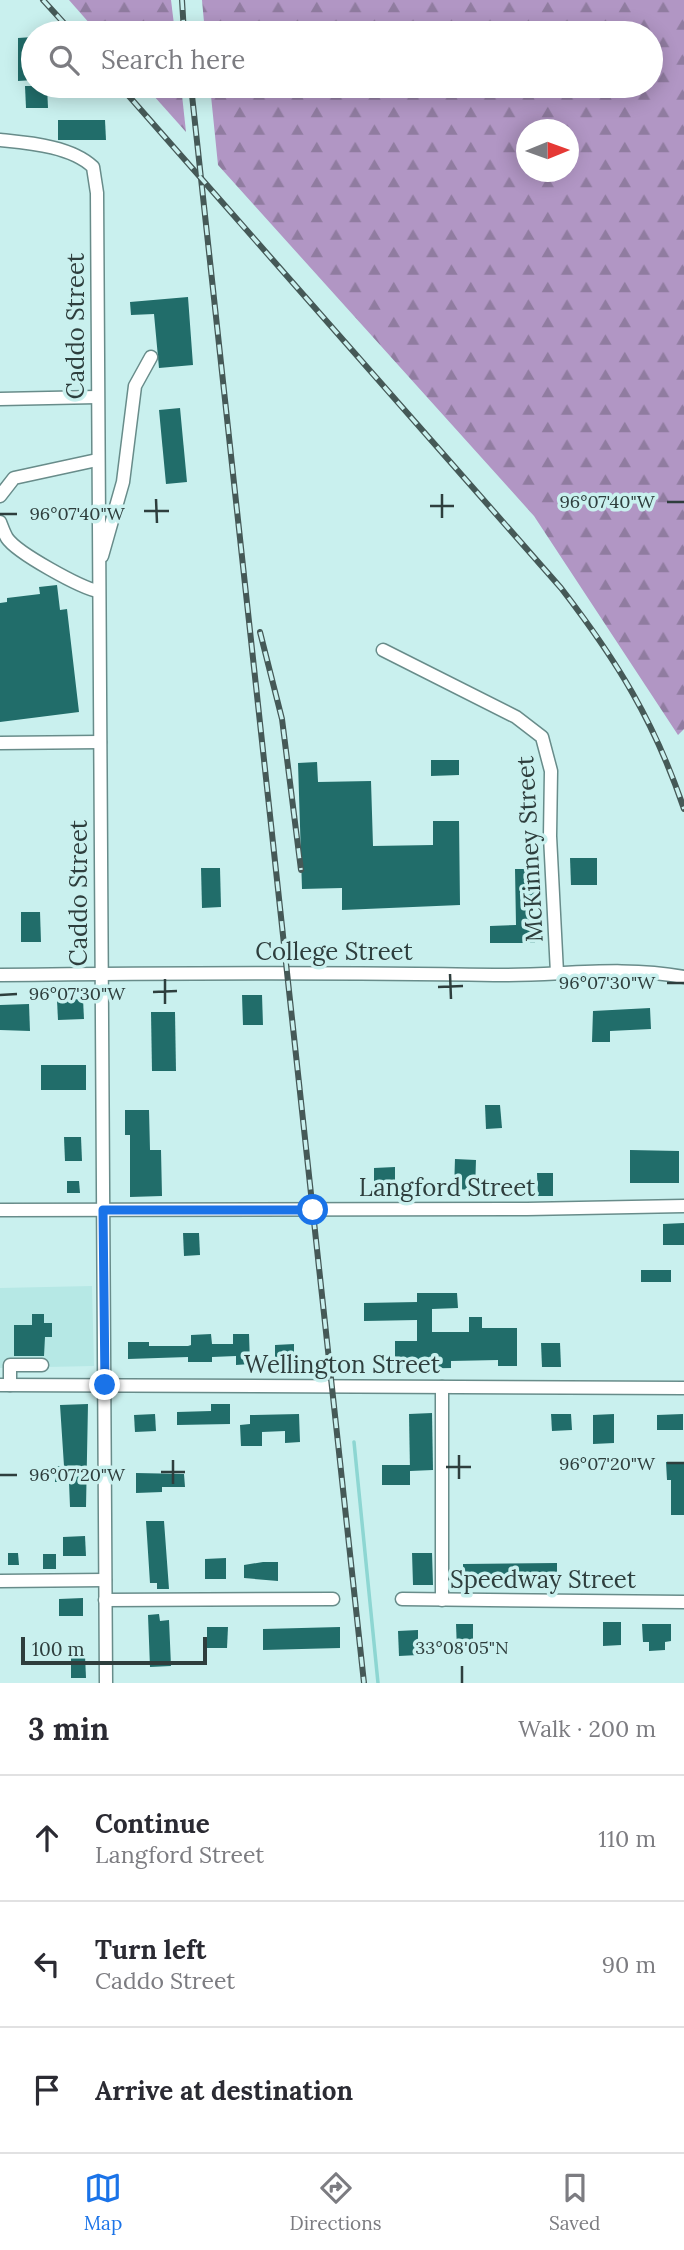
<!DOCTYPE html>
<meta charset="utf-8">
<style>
body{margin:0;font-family:Lora,serif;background:#f7f7f7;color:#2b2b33}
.compass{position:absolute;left:516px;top:119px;width:63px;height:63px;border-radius:50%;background:#fff;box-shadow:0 4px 18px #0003;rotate:89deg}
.scale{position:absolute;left:21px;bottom:18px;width:186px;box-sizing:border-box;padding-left:7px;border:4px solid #2e3e3d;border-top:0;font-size:19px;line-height:24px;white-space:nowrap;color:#2e3e3d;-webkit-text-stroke:5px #c9f0ee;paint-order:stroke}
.stop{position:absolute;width:21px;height:21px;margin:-16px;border:5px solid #1a73e8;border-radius:50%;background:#fff}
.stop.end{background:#1a73e8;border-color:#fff;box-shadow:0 2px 7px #0008}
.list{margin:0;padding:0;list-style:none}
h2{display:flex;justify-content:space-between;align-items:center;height:91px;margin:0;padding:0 28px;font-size:30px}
h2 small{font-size:23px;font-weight:400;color:#7c7c81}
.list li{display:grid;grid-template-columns:46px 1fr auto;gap:21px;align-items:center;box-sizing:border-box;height:126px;padding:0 28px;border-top:2px solid #e1e1e2}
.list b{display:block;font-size:26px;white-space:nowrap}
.list p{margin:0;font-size:23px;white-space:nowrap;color:#7c7c81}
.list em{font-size:23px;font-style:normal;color:#7c7c81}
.icon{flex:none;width:38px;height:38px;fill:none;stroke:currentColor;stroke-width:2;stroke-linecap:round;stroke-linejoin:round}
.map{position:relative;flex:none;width:684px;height:1683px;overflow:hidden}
.search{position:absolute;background:#fff;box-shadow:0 4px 18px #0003;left:21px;right:21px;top:21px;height:77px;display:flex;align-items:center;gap:18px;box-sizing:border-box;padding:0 24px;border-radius:38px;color:#7c7c81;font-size:26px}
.sheet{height:469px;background:#fff}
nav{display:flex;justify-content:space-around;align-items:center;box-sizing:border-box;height:98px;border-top:2px solid #e1e1e2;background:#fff;font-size:19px;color:#7c7c81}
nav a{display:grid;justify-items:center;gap:4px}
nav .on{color:#1a73e8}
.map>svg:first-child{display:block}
</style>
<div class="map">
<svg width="684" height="1683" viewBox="0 0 684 1683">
<defs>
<pattern id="forest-firs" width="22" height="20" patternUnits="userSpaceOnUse" patternTransform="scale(1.75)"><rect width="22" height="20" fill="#b196c4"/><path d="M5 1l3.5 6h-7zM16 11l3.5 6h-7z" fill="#907ca0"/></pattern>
</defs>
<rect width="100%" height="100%" fill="#c9f0ee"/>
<polygon fill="#b6e8e5" points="92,1286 94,1366 0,1368 0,1288"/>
<g fill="url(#forest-firs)" fill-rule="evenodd">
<polygon points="69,0 171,0 175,33 98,33"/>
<path d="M202 0H684V729L678 735 534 516 218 165 210 86H651V33H205ZM526 130H568V172H526Z"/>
<polygon points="145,86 181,86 186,132"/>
</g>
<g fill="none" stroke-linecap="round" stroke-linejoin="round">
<polyline stroke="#8dd6d2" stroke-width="3.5" points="354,1442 378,1683"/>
</g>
<g fill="#216d6a">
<polygon points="33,37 33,80 18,81 18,38"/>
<polygon points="25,86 47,86 48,108 26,108"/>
<polygon points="58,120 105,120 106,140 58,140"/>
<polygon points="188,297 193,365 159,368 154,314 131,315 130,302"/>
<polygon points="180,408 187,482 166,484 159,410"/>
<polygon points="57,585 60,610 67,609 79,712 0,722 0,603 7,602 7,598 40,594 39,587"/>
<polygon points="431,760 459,760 459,775 431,776"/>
<polygon points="317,762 318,782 371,781 373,846 433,845 433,821 459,821 460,905 342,910 342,888 302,889 298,763"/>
<polygon points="570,858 597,858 597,885 571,885"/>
<polygon points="201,868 220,868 221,907 202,908"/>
<polygon points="515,869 535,869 535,943 490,943 490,926 516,925"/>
<polygon points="21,912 40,912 41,942 21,942"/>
<polygon points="242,995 262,995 263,1025 243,1025"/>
<polygon points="83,999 84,1019 58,1020 57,1000"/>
<polygon points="29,1004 30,1031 0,1030 0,1005"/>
<polygon points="650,1008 651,1029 610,1031 610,1042 592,1042 593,1011"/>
<polygon points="151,1012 175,1012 176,1071 152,1071"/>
<rect x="41" y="1065" width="45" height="25"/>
<polygon points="485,1105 500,1105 502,1128 486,1129"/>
<polygon points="125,1110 149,1110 150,1150 161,1150 162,1196 130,1197 130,1135 125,1135"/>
<polygon points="64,1137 81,1137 82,1161 65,1161"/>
<polygon points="630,1150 679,1151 679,1183 630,1183"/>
<polygon points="455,1159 476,1160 475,1190 454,1189"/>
<polygon points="395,1167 395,1189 374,1190 374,1168"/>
<polygon points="537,1173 553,1173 553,1196 538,1196"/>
<polygon points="67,1181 79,1181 80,1193 67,1193"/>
<polygon points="684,1223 684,1245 663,1245 663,1224"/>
<polygon points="183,1233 199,1233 200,1255 184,1256"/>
<rect x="641" y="1270" width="30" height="12"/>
<polygon points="417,1293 457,1293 458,1308 432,1309 432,1332 469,1332 469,1317 482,1317 482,1328 517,1328 517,1366 498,1366 498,1360 451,1361 451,1368 402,1369 402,1360 395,1360 395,1341 417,1341 417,1320 364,1321 364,1303 417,1302"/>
<polygon points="32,1314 44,1314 44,1323 52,1323 52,1337 45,1337 44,1356 14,1356 14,1325 32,1325"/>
<polygon points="211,1334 212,1344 233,1344 233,1334 249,1334 250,1364 236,1365 236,1356 212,1357 212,1362 188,1362 188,1357 128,1359 128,1342 149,1342 149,1346 188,1346 191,1345 191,1335"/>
<polygon points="541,1343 560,1343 561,1367 542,1367"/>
<polygon points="294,1344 294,1366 275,1366 275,1345"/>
<polygon points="88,1404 86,1507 70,1507 69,1482 55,1482 55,1466 64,1466 60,1405"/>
<polygon points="211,1404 230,1404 230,1424 177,1425 177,1412 211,1411"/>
<polygon points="432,1413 433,1470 410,1471 409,1414"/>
<polygon points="155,1414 156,1431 135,1432 134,1415"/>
<polygon points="299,1414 300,1442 285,1443 285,1431 262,1432 262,1446 241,1446 240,1425 250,1424 250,1415"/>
<polygon points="551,1414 571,1414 572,1430 552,1431"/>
<polygon points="614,1414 614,1443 593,1444 593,1415"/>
<polygon points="683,1414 683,1430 657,1430 657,1415"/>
<polygon points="666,1462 684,1462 684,1515 671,1515 671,1480 667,1480"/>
<rect x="382" y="1465" width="28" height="20"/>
<polygon points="136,1473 184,1474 185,1487 162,1487 162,1492 136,1493"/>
<polygon points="146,1521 164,1521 169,1589 157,1589 157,1583 150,1583"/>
<polygon points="85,1536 86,1556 63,1556 63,1537"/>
<polygon points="8,1553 18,1553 19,1565 8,1565"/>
<polygon points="412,1553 432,1553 433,1585 413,1585"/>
<rect x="43" y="1554" width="13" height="15"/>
<polygon points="226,1558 226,1579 205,1579 205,1559"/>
<polygon points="263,1562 278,1562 278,1581 244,1578 244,1565"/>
<polygon points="557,1563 557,1577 463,1579 463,1564"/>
<polygon points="83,1598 83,1616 59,1616 59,1599"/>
<polygon points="159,1614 160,1621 169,1620 171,1666 150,1667 148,1615"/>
<polygon points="603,1622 621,1622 621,1645 603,1646"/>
<polygon points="456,1624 473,1624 473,1650 457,1650"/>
<polygon points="642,1624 671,1624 671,1641 665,1642 665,1650 649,1651 649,1642 643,1642"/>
<polygon points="207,1627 228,1627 227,1648 207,1648"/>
<polygon points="340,1627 340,1648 263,1650 263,1629"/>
<polygon points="418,1630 418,1655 399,1656 398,1631"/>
<polygon points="71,1655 85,1655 86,1678 71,1678"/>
</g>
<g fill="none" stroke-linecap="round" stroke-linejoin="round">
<defs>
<g id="minor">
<path d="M0 140C29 143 71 146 93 167L97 193 106 1683"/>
<polyline points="0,399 97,397"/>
<polyline points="0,496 14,478 97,460"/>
<path d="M0 522C2 527 4 533 7 538 17 553 81 588 98 591"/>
<polyline points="102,556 123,482 135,386 151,357"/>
<polyline points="383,650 516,717 542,737 551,771 550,836 557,973"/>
<polyline points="0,743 100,742"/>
<path d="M0 975C165 973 329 972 494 975 557 976 621 965 684 977"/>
<polyline points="0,1210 527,1209 684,1206"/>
<polyline points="0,1385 684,1388"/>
<polyline points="10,1385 10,1365 42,1365"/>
<polyline points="0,1581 105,1580"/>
<polyline points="402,1599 684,1602"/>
<polyline points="105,1600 333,1599"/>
<polyline points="442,1600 442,1387"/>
</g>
</defs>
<use href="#minor" stroke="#688c8a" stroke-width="15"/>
<use href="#minor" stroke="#fff" stroke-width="12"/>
<defs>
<g id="rail">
<polyline points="43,0 73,33"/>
<polyline points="182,0 184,33"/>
<path d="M120 86 561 588C618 662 654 721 684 809"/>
<polyline points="191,86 364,1683"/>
<polyline points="260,632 282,719 301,870"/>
</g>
</defs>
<use href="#rail" stroke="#455957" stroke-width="6"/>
<use href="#rail" stroke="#c9f0ee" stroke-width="3.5" stroke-dasharray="10" stroke-linecap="butt"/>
</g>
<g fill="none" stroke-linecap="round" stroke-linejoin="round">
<polyline stroke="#1a73e8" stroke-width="9" points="105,1385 103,1210 313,1210"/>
</g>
<path fill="none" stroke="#2e3e3d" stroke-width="2.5" d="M442 494V518M156 499 157 523M667 502H684M430 506H454M144 511H169M0 514H17M450 974 451 999M165 979V1004M667 983H684M438 987 463 986M153 992 177 991M0 995 17 994M459 1455V1479M173 1460V1484M667 1463H684M446 1467H471M161 1472H185M0 1475H17M462 1666V1683"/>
<g text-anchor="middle" stroke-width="7" stroke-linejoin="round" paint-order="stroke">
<g font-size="24" fill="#2e3e3d" stroke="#c9f0ee">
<text transform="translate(76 326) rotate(-90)" y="8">Caddo Street</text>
<text transform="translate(530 849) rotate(-93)" y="8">McKinney Street</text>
<text transform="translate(79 893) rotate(-90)" y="8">Caddo Street</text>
<text x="334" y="960">College Street</text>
<text x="447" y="1196">Langford Street</text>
<text x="342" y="1373">Wellington Street</text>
<text x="543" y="1588">Speedway Street</text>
</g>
</g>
<g font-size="18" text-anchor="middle" fill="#2e3e3d" stroke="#c9f0ee" stroke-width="7" stroke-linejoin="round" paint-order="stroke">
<text x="607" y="508">96°07'40"W</text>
<text x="77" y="520">96°07'40"W</text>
<text x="607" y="989">96°07'30"W</text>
<text x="77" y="1000">96°07'30"W</text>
<text x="607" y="1470">96°07'20"W</text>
<text x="77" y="1481">96°07'20"W</text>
<text x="462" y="1654">33°08'05"N</text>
</g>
</svg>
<svg class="compass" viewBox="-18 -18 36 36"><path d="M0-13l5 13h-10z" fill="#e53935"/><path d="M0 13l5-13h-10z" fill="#7c7c81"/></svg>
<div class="scale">100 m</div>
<div class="stop" style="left:313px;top:1210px"></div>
<div class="stop end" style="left:105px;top:1385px"></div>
<div class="search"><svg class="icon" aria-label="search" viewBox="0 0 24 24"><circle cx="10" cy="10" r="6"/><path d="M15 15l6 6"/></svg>Search here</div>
</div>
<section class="sheet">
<h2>3 min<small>Walk · 200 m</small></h2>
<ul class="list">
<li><svg class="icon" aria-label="ahead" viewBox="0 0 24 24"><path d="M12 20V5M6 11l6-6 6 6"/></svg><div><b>Continue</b><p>Langford Street</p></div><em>110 m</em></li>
<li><svg class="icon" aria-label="left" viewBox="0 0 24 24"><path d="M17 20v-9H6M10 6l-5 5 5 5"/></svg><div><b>Turn left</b><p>Caddo Street</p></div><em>90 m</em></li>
<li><svg class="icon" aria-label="arrive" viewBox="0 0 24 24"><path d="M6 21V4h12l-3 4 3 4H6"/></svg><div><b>Arrive at destination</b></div></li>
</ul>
</section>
<nav>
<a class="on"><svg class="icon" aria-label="map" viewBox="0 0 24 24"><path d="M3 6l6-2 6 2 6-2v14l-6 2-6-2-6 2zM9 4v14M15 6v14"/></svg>Map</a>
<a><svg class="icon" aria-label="directions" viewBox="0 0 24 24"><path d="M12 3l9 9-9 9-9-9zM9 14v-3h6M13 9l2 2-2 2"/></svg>Directions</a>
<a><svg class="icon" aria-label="saved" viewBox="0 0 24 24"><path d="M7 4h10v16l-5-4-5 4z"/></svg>Saved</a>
</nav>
